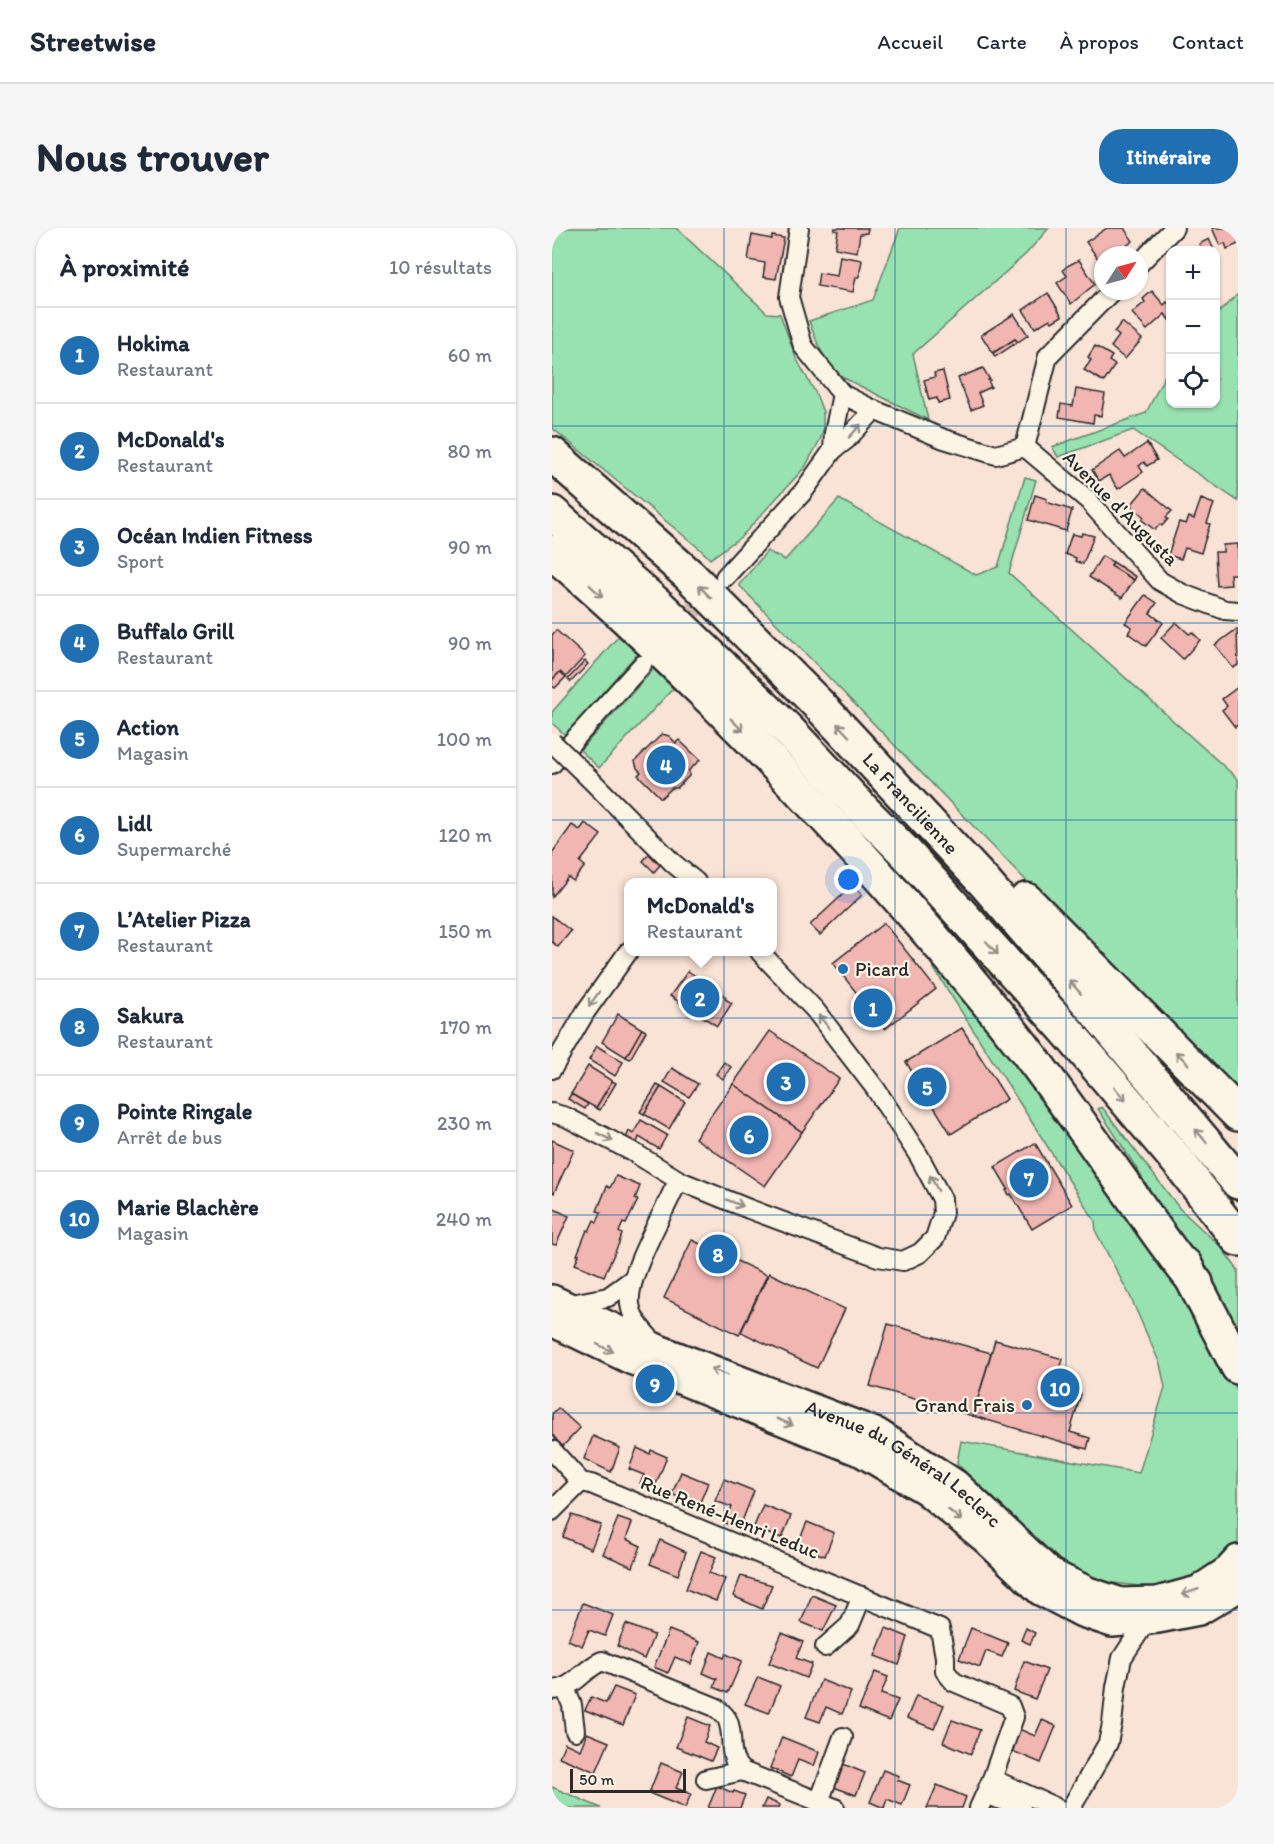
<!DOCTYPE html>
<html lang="fr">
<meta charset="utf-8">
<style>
body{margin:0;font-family:Itim,sans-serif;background:#f6f6f7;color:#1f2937}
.controls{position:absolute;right:18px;top:18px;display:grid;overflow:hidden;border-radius:12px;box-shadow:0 2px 4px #0004}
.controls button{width:54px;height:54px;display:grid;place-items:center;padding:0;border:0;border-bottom:2px solid #e0e1e3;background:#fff;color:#1f2937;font:30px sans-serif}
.compass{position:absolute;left:542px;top:18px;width:54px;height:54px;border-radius:50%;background:#fff;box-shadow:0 2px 4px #0004;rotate:54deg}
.scale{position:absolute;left:18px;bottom:15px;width:116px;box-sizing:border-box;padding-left:6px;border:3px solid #2b2b2b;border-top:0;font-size:16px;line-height:21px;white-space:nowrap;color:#2b2b2b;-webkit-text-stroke:4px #fcf5e5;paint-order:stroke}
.you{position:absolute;left:297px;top:652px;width:21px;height:21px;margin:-15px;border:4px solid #fff;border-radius:50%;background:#1a73e8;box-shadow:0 0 0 9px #1a73e833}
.badge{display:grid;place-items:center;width:39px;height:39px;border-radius:50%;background:#1f6fb2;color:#fff;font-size:20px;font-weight:700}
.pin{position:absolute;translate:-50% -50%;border:3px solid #fff;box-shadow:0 2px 6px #0006}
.popup{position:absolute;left:72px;top:650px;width:153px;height:78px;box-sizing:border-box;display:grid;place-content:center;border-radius:12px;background:#fff;filter:drop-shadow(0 2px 4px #0005);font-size:20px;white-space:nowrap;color:#747a83}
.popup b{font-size:22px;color:#1f2937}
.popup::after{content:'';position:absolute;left:50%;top:100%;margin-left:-12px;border:12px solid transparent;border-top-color:#fff}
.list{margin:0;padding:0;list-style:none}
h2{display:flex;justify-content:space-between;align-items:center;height:78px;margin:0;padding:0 24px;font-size:26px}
h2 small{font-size:20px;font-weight:400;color:#747a83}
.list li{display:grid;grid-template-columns:39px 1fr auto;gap:18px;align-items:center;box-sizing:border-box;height:96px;padding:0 24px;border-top:2px solid #e0e1e3}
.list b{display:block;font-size:22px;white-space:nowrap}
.list p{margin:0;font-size:20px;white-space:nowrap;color:#747a83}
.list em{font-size:20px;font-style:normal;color:#747a83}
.icon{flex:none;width:33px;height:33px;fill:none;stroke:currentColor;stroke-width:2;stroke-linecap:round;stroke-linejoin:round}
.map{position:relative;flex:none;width:686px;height:1580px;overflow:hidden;border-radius:24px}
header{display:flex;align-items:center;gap:36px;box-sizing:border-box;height:84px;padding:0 30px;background:#fff;border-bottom:2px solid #e0e1e3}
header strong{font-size:28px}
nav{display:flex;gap:33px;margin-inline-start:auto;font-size:21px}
.intro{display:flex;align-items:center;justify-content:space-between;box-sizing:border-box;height:144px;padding:0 36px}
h1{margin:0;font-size:42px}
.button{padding:15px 27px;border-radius:24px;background:#1f6fb2;color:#fff;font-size:21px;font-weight:700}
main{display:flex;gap:36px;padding:0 36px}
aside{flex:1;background:#fff;border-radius:24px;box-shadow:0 2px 4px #0004}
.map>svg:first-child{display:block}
</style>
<header>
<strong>Streetwise</strong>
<nav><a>Accueil</a><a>Carte</a><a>À propos</a><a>Contact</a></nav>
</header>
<div class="intro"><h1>Nous trouver</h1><a class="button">Itinéraire</a></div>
<main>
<aside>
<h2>À proximité<small>10 résultats</small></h2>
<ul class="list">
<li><span class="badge">1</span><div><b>Hokima</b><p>Restaurant</p></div><em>60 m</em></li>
<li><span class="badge">2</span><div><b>McDonald's</b><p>Restaurant</p></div><em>80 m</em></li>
<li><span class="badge">3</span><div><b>Océan Indien Fitness</b><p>Sport</p></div><em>90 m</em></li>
<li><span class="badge">4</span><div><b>Buffalo Grill</b><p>Restaurant</p></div><em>90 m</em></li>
<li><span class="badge">5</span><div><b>Action</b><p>Magasin</p></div><em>100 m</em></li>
<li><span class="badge">6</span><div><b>Lidl</b><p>Supermarché</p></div><em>120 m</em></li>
<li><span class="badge">7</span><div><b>L’Atelier Pizza</b><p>Restaurant</p></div><em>150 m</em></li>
<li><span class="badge">8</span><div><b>Sakura</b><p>Restaurant</p></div><em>170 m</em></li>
<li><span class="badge">9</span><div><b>Pointe Ringale</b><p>Arrêt de bus</p></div><em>230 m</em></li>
<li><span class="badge">10</span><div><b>Marie Blachère</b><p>Magasin</p></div><em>240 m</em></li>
</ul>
</aside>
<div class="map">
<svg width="686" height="1580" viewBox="0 0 686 1580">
<rect width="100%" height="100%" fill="#f9e2d6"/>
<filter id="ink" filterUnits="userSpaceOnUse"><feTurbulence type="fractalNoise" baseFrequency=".0167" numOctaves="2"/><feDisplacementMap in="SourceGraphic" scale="12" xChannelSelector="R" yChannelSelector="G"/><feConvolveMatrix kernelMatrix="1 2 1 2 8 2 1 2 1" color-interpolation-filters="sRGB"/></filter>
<g filter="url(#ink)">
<g fill="#98e1b0" stroke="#62866e" stroke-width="1.5">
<polygon points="0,0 124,0 215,85 228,86 244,130 264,166 271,184 271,202 268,212 253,239 190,308 158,331 148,321 0,200"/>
<path d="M348 0H497L474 26 361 126 376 192 290 149C271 133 265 115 257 93L321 72Z"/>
<polygon points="686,66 686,273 581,202 506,229 500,219 594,185 618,137 618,176 664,176 664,87"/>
<polygon points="473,249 484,252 457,345 686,551 686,862 593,775 187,357 215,323 233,332 287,271 424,347 446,339"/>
<polygon points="72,402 129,452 47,540 28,522 100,443 83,428 13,507 0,495 0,484"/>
<polygon points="356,700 479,847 577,981 664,1122 686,1164 686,1318 656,1348 612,1361 537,1352 475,1311 405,1235 409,1213 587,1245 613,1159 608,1136 578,1068 544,1004 543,993"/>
<path d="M550 879 628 981 669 1019 686 1042V1120C643 1038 598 958 546 881Z"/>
<polygon points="0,1559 49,1580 0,1580"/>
</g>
<g fill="#f1b5b2" stroke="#2b2b2b" stroke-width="1.5">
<polygon points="283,0 316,0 315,5 308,6 305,24 283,20 286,3 282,2"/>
<polygon points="555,0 572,0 581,13 571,20 569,17 555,27 551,27 551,30 547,32 534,14"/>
<polygon points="660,0 686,0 686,16 675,21 673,15 668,17"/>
<polygon points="200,7 220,11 220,8 232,10 224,51 211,49 213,35 196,32"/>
<polygon points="657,11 662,22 643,22 649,20 647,16"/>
<polygon points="288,28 310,32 307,49 304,49 301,64 265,58 267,45 285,48"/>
<polygon points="527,32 543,56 519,76 505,55 515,48 511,42 515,38"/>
<polygon points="600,63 612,77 615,74 618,78 618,90 617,92 613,86 595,102 580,85 593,74 591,71"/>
<polygon points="496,65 510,88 500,94 498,91 483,100 471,82"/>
<polygon points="462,86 476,107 466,114 463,111 441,125 429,107"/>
<polygon points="570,94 590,111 573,131 559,119 567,108 562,104"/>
<polygon points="463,111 466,114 443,129 441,125"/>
<polygon points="543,118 560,128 557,133 563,137 552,154 532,142 539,132 536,129"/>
<polygon points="431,140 438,152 436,152 439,159 426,165 431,177 419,182 406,150"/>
<polygon points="391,143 398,172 386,175 385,170 377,172 372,152 383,149 382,145"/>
<polygon points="524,161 553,166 549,188 542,187 541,195 507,189 509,176 521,178"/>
<polygon points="595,215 605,232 595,238 592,234 587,238 591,244 566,261 557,247 547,253 540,242 568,223 573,230"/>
<polygon points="593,260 620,283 614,289 616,291 610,298 608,296 603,302 590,292 592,289 579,277"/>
<polygon points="483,267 495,271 494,274 520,282 514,303 476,292"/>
<polygon points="649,271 662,276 655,295 658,296 649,325 633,320 629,331 616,327 627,294 634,296 637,289 642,291"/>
<polygon points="530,305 542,308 531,336 523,333 524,330 513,326 520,306 529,308"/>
<polygon points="686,316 686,346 678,346 679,357 665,358 663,324 671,324 671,317"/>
<polygon points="550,328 561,334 559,338 582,352 570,370 537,349"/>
<polygon points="561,334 584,349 582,352 559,338"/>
<polygon points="593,367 605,375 598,385 611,395 594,418 576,405 580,399 573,395"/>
<polygon points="624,394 637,406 640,404 648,412 631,431 609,410"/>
<polygon points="685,401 686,437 681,440 663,417"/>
<polygon points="4,402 33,428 14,449 8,444 0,452 0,407"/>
<polygon points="33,433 36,436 19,454 16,451"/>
<polygon points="8,444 14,449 3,460 0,458 0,452"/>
<polygon points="686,459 686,497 683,499 670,482 675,478 670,471"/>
<polygon points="110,506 117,508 124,515 127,512 148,532 137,542 137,548 125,560 120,560 109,570 86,547 89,544 85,540 83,533"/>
<polygon points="33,595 49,607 28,634 33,638 21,653 16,649 0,669 0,625 20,597 28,602"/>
<polygon points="97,626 108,637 102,644 91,633"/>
<polygon points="301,657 310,667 268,707 258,697"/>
<polygon points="0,688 19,703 6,719 0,714"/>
<polygon points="332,695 384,761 333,801 281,735"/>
<polygon points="136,743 174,769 173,771 180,775 165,798 118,768"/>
<polygon points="316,779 324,790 319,794 310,783"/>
<polygon points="66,786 90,801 74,829 50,814"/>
<polygon points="410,800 455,871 399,906 354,834"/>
<polygon points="90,801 94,803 78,831 74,829"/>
<polygon points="218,803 287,851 250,904 181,856"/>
<polygon points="45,818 71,834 63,848 37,832"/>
<polygon points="172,834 179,839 171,851 164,846"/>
<polygon points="36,838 60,853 44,880 19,866"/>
<polygon points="120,840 146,856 137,869 112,854"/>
<polygon points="60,853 64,855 48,882 44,880"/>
<polygon points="181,856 250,904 213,958 143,910"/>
<polygon points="105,857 109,859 92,886 88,884"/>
<polygon points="109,859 133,874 117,901 92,886"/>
<polygon points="19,866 36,876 33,881 16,871"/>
<polygon points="89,892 115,907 107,921 87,909 85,915 74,910 77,903 81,906"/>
<polygon points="0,912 22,922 2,965 0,964"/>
<polygon points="483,915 520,977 480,1001 459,966 457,967 454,962 456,961 443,939"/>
<polygon points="64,948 88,958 83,971 86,972 74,996 71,995 67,1004 70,1006 67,1015 52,1048 23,1036 27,1027 25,1027 35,1002 37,1003 42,992 45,994 49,984 45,983 55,958 58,960"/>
<polygon points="0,980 17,988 4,1017 0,1016"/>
<polygon points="140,1012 215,1047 187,1107 112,1070"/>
<polygon points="217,1045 293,1081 265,1140 189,1104"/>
<polygon points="336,1096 439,1125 421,1188 318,1158"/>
<polygon points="443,1112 511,1131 507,1145 520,1149 529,1166 518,1204 538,1210 535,1221 421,1188"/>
<polygon points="6,1180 28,1200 10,1219 0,1206 0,1186"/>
<polygon points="41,1208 68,1220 59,1244 32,1231"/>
<polygon points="85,1220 98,1226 99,1222 115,1229 102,1261 88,1255 92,1247 77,1241"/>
<polygon points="129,1244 156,1255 146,1279 120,1266"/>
<polygon points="172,1251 202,1263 187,1301 173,1295 180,1279 163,1273"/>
<polygon points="211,1277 239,1288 230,1310 201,1301"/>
<polygon points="20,1287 49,1297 39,1321 11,1309"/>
<polygon points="66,1290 80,1295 74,1311 89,1318 81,1339 51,1326"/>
<polygon points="255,1294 282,1305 273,1328 245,1318"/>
<polygon points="108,1312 134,1324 126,1347 98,1336"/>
<polygon points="149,1323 164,1329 157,1345 173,1351 164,1373 134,1361"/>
<polygon points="189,1348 220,1357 210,1381 181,1368"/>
<polygon points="260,1367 284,1377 271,1403 249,1394"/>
<polygon points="31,1375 61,1387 53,1408 37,1402 30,1418 16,1412"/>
<polygon points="74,1396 102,1407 92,1431 65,1418"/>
<polygon points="334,1400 356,1409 347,1437 323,1428"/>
<polygon points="419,1400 456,1415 450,1429 434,1423 428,1439 407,1431"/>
<polygon points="474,1400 483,1405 478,1416 469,1412"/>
<polygon points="117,1402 147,1414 139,1436 123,1429 116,1445 102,1439"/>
<polygon points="230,1405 251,1414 244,1430 260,1436 254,1450 217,1435"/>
<polygon points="159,1424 172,1430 174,1426 190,1433 176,1465 162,1459 165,1451 151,1445"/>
<polygon points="472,1433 495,1442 483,1471 462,1463"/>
<polygon points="323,1444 336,1449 329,1466 346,1472 337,1493 307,1481"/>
<polygon points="206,1449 228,1458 217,1485 193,1476"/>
<polygon points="269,1452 299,1464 290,1486 274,1479 268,1494 254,1489"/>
<polygon points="62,1459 83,1467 71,1497 33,1482 39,1469 54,1475"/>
<polygon points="364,1468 392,1477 382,1501 355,1490"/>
<polygon points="136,1489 158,1498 152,1514 165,1520 159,1533 124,1519"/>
<polygon points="400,1492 428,1502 419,1526 391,1514"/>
<polygon points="490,1492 504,1498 489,1535 458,1522 467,1501 483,1508"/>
<polygon points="35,1505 57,1514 44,1544 7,1529 13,1515 28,1522"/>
<polygon points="230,1509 267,1524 262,1538 246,1532 239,1549 218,1540"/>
<polygon points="286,1534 313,1545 304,1567 276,1557"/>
<polygon points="109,1535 131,1544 124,1560 139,1566 133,1580 97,1565"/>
<polygon points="331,1542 347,1548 345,1552 358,1557 350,1577 335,1571 332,1580 318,1574"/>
<polygon points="385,1557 414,1569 410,1580 375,1580"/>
<polygon points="165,1558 181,1565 182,1563 193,1567 188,1580 156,1580"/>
<polygon points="214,1571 228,1577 227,1580 210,1580"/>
</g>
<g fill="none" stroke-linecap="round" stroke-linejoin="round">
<polyline stroke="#d0bdb4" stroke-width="18" stroke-dasharray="18 9" stroke-linecap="butt" points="122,403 161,361"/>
<defs>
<g id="street">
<polyline points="247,0 237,69 251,118 290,166 322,182 392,211 444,227 473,219 536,272 608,353 631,366 673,382 686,383"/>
<polyline points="587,36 622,0"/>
<polyline points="473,219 496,128 560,63"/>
<polyline points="281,222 282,205 290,166"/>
<polyline points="173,349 251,264 281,222 294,212 322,182"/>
<polyline points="0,536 90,437"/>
<polyline points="38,551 121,635 144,654"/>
<polyline points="0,841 34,783 76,724"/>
<polyline points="0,885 14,889 81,924 128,953 197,981 326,1029 351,1033 368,1025 383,1010 391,985 390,971 367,928 323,860 263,782 208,724"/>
<polyline points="14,1077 56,1069 81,1051"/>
<path d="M102 1115C92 1104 80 1092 78 1076 75 1048 109 990 121 963L128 953"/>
<polyline points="0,1222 29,1254"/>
<polyline points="0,1283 29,1254 39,1256 388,1401 393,1429 393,1443 402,1454 458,1478 462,1489 440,1551 427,1580"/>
<polyline points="273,1419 298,1397 310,1368"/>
<polyline points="13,1460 20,1477 23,1503"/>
<path d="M0 1462C21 1462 31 1441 50 1433L163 1479C168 1483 174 1487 176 1493 183 1512 174 1527 190 1543L283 1580"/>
<polyline points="154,1551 190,1543"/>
<polyline points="440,1551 505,1580"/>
<polyline points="434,1566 469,1580"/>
<polyline points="267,1574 291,1509"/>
<polyline points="519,1580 556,1515 560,1496 564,1459 570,1430 595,1392"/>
</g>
<g id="secondary">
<path id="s1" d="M0 1071 107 1121 326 1205 404 1256 499 1345 536 1363 569 1374 605 1373 646 1362 676 1342 686 1331"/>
<polyline points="0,1094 81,1133 310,1225 374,1263 433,1311 488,1363 530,1385 560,1395 606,1391 647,1383 686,1360"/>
</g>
<g id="highway">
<path id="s2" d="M0 226 137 347 269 479 432 654 540 779 686 954"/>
<polyline points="0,285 107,378 237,503 314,585 353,624 514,802 629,937 686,1011"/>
<path d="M0 324C56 371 109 423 162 474 271 583 374 696 470 817 507 865 542 915 577 964 599 995 619 1026 644 1055"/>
<polyline points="474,672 686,886"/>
<polyline points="633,1037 686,1139"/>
</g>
</defs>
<use href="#street" stroke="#2b2b2b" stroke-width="22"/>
<use href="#secondary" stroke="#2b2b2b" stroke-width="32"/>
<use href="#highway" stroke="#2b2b2b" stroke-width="38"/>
<use href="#street" stroke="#fcf5e5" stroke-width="18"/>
<use href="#secondary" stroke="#fcf5e5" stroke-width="27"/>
<use href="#highway" stroke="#fcf5e5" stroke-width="33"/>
<defs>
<polyline id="street-bridge" points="0,514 38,551"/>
</defs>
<use href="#street-bridge" stroke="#2b2b2b" stroke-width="22" stroke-linecap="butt"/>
<use href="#street-bridge" stroke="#fcf5e5" stroke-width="18"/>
</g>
<defs><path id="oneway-shaft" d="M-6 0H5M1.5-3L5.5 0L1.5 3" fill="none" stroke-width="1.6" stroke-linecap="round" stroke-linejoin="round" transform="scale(1.5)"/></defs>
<g stroke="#949088">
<use href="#oneway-shaft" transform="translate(303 203) rotate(-47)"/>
<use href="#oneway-shaft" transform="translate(44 363) rotate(43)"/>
<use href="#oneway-shaft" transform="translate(153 364) rotate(-135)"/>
<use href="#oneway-shaft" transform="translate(185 497) rotate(45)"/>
<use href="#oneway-shaft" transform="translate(291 502) rotate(-133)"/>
<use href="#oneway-shaft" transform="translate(440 720) rotate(48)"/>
<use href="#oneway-shaft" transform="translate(523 759) rotate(-131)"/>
<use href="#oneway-shaft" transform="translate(42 771) rotate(125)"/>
<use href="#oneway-shaft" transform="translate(272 794) rotate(-128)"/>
<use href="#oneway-shaft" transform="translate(630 830) rotate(-135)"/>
<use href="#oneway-shaft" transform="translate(568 866) rotate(50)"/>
<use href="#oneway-shaft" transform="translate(649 908) rotate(-130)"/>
<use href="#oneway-shaft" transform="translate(53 909) rotate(27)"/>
<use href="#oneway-shaft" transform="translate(382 955) rotate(-118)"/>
<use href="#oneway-shaft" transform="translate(183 975) rotate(22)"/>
<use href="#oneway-shaft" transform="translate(53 1120) rotate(26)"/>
<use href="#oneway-shaft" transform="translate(167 1144) rotate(-159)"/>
<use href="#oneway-shaft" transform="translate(233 1194) rotate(22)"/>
<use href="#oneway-shaft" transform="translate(403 1287) rotate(40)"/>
<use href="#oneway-shaft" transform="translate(638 1364) rotate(162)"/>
</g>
</g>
<path fill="none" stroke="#1f6fb2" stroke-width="1.5" stroke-opacity="0.55" d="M172 0V1580M343 0V1580M514 0V1580M0 198H686M0 395H686M0 592H686M0 790H686M0 987H686M0 1185H686M0 1382H686"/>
<g fill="#1f6fb2" stroke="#fcf5e5" stroke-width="2">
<circle cx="291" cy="741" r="6"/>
<circle cx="475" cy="1177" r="6"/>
</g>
<g text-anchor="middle" stroke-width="4.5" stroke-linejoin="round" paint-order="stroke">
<g font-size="20" fill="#2b2b2b" stroke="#fcf5e5">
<text transform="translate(569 280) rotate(45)" y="7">Avenue d'Augusta</text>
<text dy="7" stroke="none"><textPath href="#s2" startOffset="501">La Francilienne</textPath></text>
<text dy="7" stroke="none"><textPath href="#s1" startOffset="390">Avenue du Général Leclerc</textPath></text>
<text transform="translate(178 1289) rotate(22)" y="7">Rue René-Henri Leduc</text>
</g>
<g font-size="20" fill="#2b2b2b" stroke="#fcf5e5" text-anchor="start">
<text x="303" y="748">Picard</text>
<text x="463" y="1184" text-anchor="end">Grand Frais</text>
</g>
</g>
</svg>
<div class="controls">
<button>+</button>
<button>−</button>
<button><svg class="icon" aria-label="locate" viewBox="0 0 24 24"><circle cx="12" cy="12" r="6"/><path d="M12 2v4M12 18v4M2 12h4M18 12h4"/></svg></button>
</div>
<svg class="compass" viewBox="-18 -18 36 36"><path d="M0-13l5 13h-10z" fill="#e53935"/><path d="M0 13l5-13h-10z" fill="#747a83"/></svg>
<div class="scale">50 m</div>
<div class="you"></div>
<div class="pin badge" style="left:321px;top:780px">1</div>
<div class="pin badge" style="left:148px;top:770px">2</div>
<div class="popup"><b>McDonald's</b>Restaurant</div>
<div class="pin badge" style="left:234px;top:854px">3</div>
<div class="pin badge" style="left:114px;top:537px">4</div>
<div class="pin badge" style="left:375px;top:859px">5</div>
<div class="pin badge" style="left:197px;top:907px">6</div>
<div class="pin badge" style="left:477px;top:950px">7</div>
<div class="pin badge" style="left:166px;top:1026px">8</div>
<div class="pin badge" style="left:103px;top:1156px">9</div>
<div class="pin badge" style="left:508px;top:1160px">10</div>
</div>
</main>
